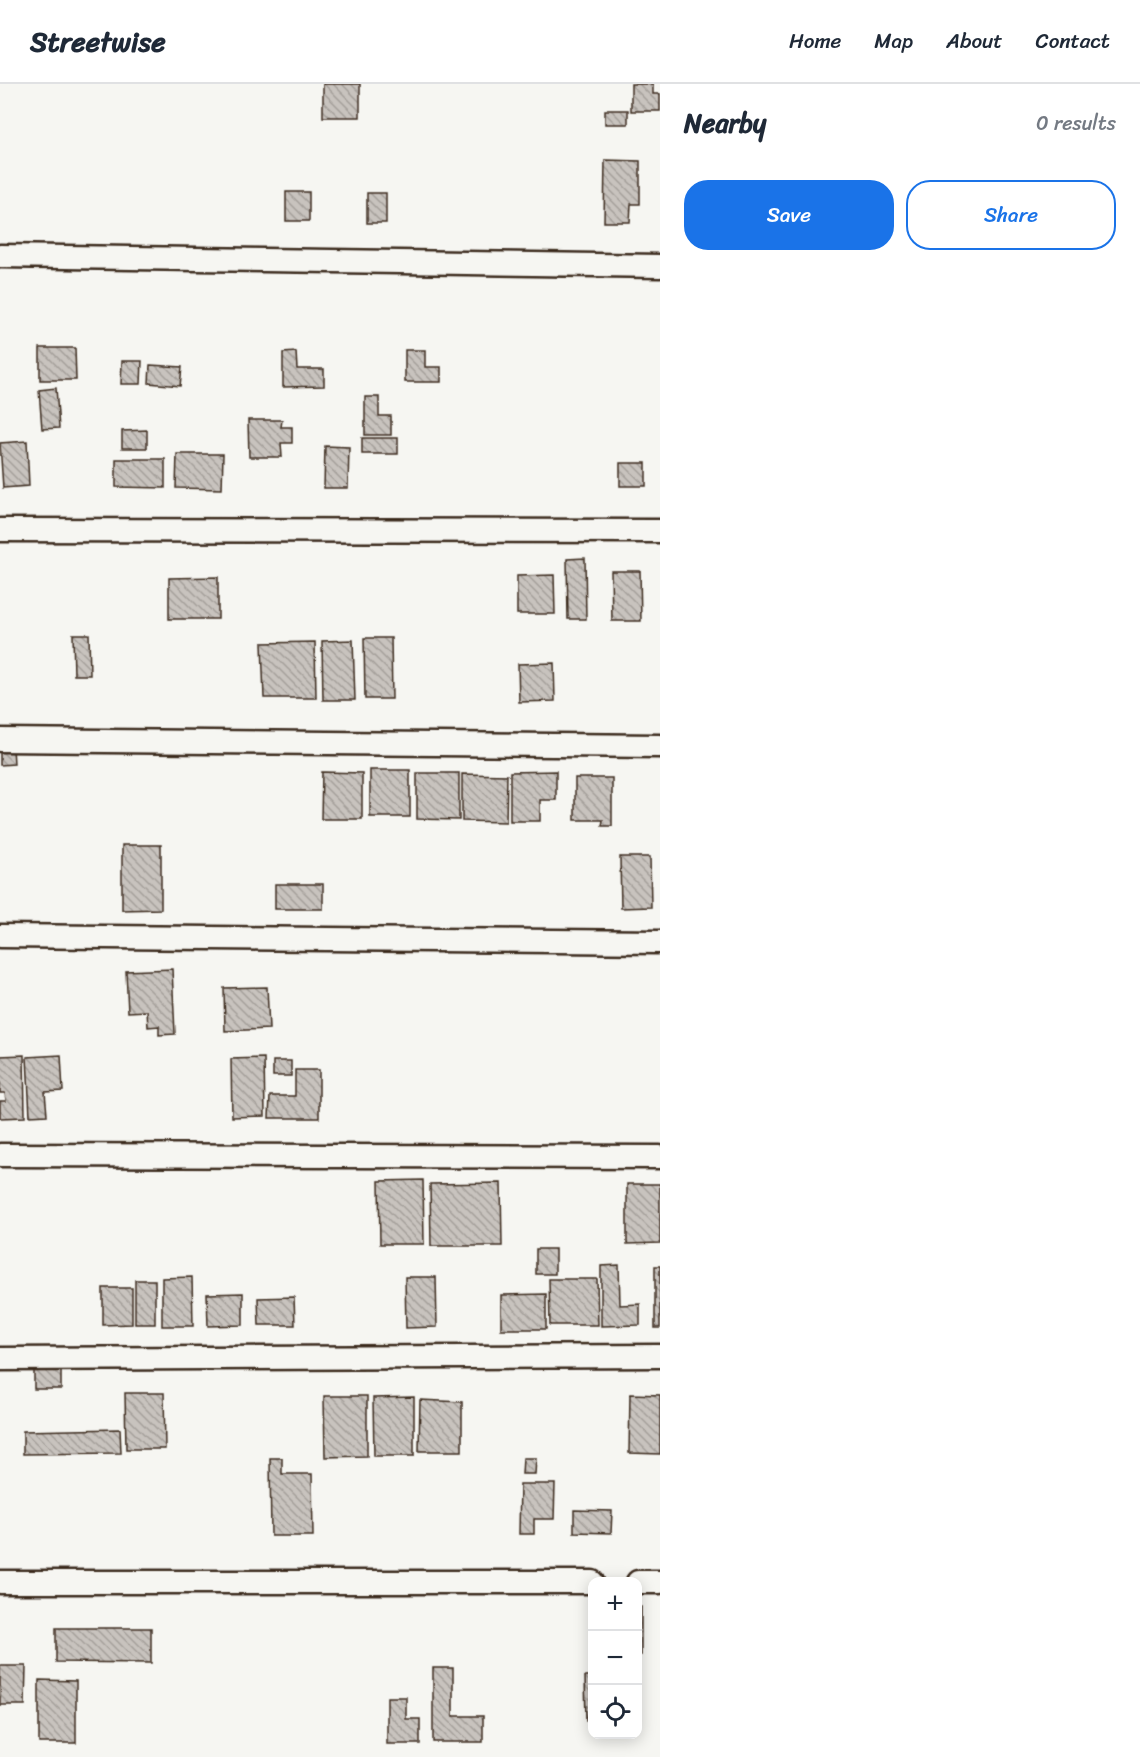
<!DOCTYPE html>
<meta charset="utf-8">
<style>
body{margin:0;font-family:Sriracha,sans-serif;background:#f6f6f7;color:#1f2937}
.controls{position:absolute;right:18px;bottom:18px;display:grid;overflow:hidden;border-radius:12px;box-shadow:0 3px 15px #0003}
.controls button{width:54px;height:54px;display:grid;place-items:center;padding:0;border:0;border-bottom:2px solid #e0e1e3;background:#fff;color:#1f2937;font:30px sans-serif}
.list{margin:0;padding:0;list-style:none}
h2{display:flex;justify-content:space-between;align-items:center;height:78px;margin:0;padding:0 24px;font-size:26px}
h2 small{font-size:20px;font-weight:400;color:#747a83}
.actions{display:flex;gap:12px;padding:18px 24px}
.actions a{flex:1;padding:14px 0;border:2px solid #1a73e8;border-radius:24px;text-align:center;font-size:21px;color:#1a73e8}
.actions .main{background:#1a73e8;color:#fff}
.icon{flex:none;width:33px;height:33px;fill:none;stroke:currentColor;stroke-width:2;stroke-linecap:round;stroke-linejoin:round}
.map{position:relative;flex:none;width:660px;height:1673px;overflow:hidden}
header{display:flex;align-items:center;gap:36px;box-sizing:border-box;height:84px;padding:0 30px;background:#fff;border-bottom:2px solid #e0e1e3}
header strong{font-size:28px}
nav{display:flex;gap:33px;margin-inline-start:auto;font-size:21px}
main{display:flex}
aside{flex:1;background:#fff}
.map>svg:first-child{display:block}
</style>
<header>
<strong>Streetwise</strong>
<nav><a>Home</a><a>Map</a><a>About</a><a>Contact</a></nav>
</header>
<main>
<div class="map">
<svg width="660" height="1673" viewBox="0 0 660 1673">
<defs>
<pattern id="building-back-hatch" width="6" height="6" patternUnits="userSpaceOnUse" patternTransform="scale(1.5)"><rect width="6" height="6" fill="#c8c3be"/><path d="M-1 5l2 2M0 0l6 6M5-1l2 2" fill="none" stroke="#a49f9a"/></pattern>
</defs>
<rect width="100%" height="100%" fill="#f6f6f2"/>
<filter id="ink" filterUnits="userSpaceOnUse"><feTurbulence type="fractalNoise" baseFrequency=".0167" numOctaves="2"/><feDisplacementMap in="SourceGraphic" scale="12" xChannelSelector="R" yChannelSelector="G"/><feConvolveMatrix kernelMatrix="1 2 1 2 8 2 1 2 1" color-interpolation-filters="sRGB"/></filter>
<g filter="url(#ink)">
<g fill="url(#building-back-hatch)" stroke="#3b2a1e" stroke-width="1.5">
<rect x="323" y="0" width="37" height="33"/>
<polygon points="631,0 653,0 653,10 660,10 660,27 631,27"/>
<rect x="605" y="26" width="23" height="14"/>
<polygon points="605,76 640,77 640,120 631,120 630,138 604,138"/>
<rect x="286" y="108" width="23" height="29"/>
<rect x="367" y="109" width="19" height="30"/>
<polygon points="40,264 75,264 76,296 40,296"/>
<polygon points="405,266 425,266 425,283 441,283 441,298 405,298"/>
<polygon points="296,268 297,285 324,285 324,302 283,303 283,269"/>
<polygon points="122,277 142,277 141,300 121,300"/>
<polygon points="150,281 182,283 180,302 149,299"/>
<polygon points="56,304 59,344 42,345 39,306"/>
<polygon points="365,313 379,313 379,332 391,332 391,351 365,351"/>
<polygon points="248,336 282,336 281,343 292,343 292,359 281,359 282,373 249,373"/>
<polygon points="147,346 147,364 122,364 122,347"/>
<rect x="362" y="354" width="36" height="16"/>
<polygon points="27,357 29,402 3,404 0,359"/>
<polygon points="325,362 349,363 348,404 324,404"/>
<polygon points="177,370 223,370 222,405 176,404"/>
<polygon points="116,375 165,375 165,404 116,403"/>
<rect x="620" y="379" width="26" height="23"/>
<polygon points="585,474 586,535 568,535 567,475"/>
<polygon points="611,487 640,487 641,537 612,537"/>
<polygon points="554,491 555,530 517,530 517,492"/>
<polygon points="218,493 218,535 169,535 169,494"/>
<polygon points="73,550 89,550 90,591 74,591"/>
<polygon points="364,554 391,554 392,615 365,615"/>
<polygon points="353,556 355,616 323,616 322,557"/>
<polygon points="315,558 316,614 264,614 262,559"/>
<polygon points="554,579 555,617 519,618 518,580"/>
<polygon points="13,663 14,680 0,681 0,664"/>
<rect x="370" y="686" width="40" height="47"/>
<polygon points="556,687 556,716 540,716 540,737 510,737 510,688"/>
<polygon points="322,688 362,689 362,735 321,735"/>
<polygon points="417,689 459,689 459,736 417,735"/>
<polygon points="462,690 507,691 506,738 462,737"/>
<polygon points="575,694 612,694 612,742 602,742 603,736 575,736"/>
<polygon points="122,761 161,761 161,825 122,826"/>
<polygon points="620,773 650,773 651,823 621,824"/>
<rect x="275" y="800" width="48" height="25"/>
<polygon points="172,885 175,950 159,951 159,942 148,943 147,927 128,928 126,887"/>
<polygon points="267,903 269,945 225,947 224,904"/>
<polygon points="24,971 25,1033 0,1034 0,1017 6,1017 5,1009 0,1009 0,972"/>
<polygon points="61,971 63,1007 45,1008 47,1031 30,1032 27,973"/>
<polygon points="264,974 265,1032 232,1033 231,975"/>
<rect x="273" y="977" width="18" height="15"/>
<polygon points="295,986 319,986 319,1034 269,1034 270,1012 295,1012"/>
<polygon points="423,1096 424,1160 380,1160 379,1097"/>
<polygon points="501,1099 502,1162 431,1162 430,1100"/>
<polygon points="627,1100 660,1100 660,1159 627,1160"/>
<rect x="536" y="1165" width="19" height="25"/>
<polygon points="619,1181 620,1221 640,1220 640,1241 601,1242 601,1182"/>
<rect x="655" y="1182" width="5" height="62"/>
<polygon points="192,1193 193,1242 162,1242 162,1194"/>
<polygon points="405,1193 436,1193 437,1243 406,1244"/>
<polygon points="549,1195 597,1195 598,1241 550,1241"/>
<rect x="135" y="1196" width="20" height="44"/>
<polygon points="103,1204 132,1204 132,1240 103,1241"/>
<polygon points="243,1209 243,1241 208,1242 207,1210"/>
<polygon points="546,1210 546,1245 501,1245 501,1211"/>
<polygon points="294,1213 295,1241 259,1241 258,1214"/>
<rect x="34" y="1286" width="27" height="19"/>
<polygon points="125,1309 164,1309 165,1365 126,1365"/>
<polygon points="630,1310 660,1311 660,1370 629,1369"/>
<polygon points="324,1312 367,1312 367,1372 325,1373"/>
<polygon points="414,1313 414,1372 374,1372 373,1314"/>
<polygon points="420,1316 462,1318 462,1367 419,1367"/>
<polygon points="120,1345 121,1369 23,1370 23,1347"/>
<polygon points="270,1374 282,1374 282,1390 312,1390 313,1452 271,1452"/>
<polygon points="523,1374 536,1374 535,1390 522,1390"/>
<polygon points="520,1400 555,1400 554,1435 534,1435 534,1450 519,1450"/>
<polygon points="574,1426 612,1427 611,1449 574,1448"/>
<rect x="638" y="1523" width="3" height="48"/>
<polygon points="56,1544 151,1544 151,1579 56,1578"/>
<polygon points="0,1582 26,1582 25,1621 0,1621"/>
<polygon points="433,1584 453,1584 453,1632 483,1632 483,1658 433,1658"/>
<polygon points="585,1592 592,1592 592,1637 586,1637"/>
<polygon points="39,1596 76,1597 76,1659 39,1659"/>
<polygon points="387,1613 406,1613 406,1635 420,1635 420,1660 387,1660"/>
</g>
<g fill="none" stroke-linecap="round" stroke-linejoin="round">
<defs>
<g id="street">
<polyline points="0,172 660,182"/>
<polyline points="0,446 660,447"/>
<polyline points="0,656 660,662"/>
<polyline points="0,852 660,858"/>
<polyline points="0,1071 660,1073"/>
<polyline points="0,1275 660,1272"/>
<polyline points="0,1498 592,1498"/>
<polyline points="638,1498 660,1498"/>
</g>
</defs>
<use href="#street" stroke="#3b2a1e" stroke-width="27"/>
<use href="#street" stroke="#f6f6f2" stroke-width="22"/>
</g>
</g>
</svg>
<div class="controls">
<button>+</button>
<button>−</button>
<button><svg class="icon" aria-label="locate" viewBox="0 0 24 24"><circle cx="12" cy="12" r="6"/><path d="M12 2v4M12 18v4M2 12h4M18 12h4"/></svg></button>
</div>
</div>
<aside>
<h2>Nearby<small>0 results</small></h2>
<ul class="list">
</ul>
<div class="actions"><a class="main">Save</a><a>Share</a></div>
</aside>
</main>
